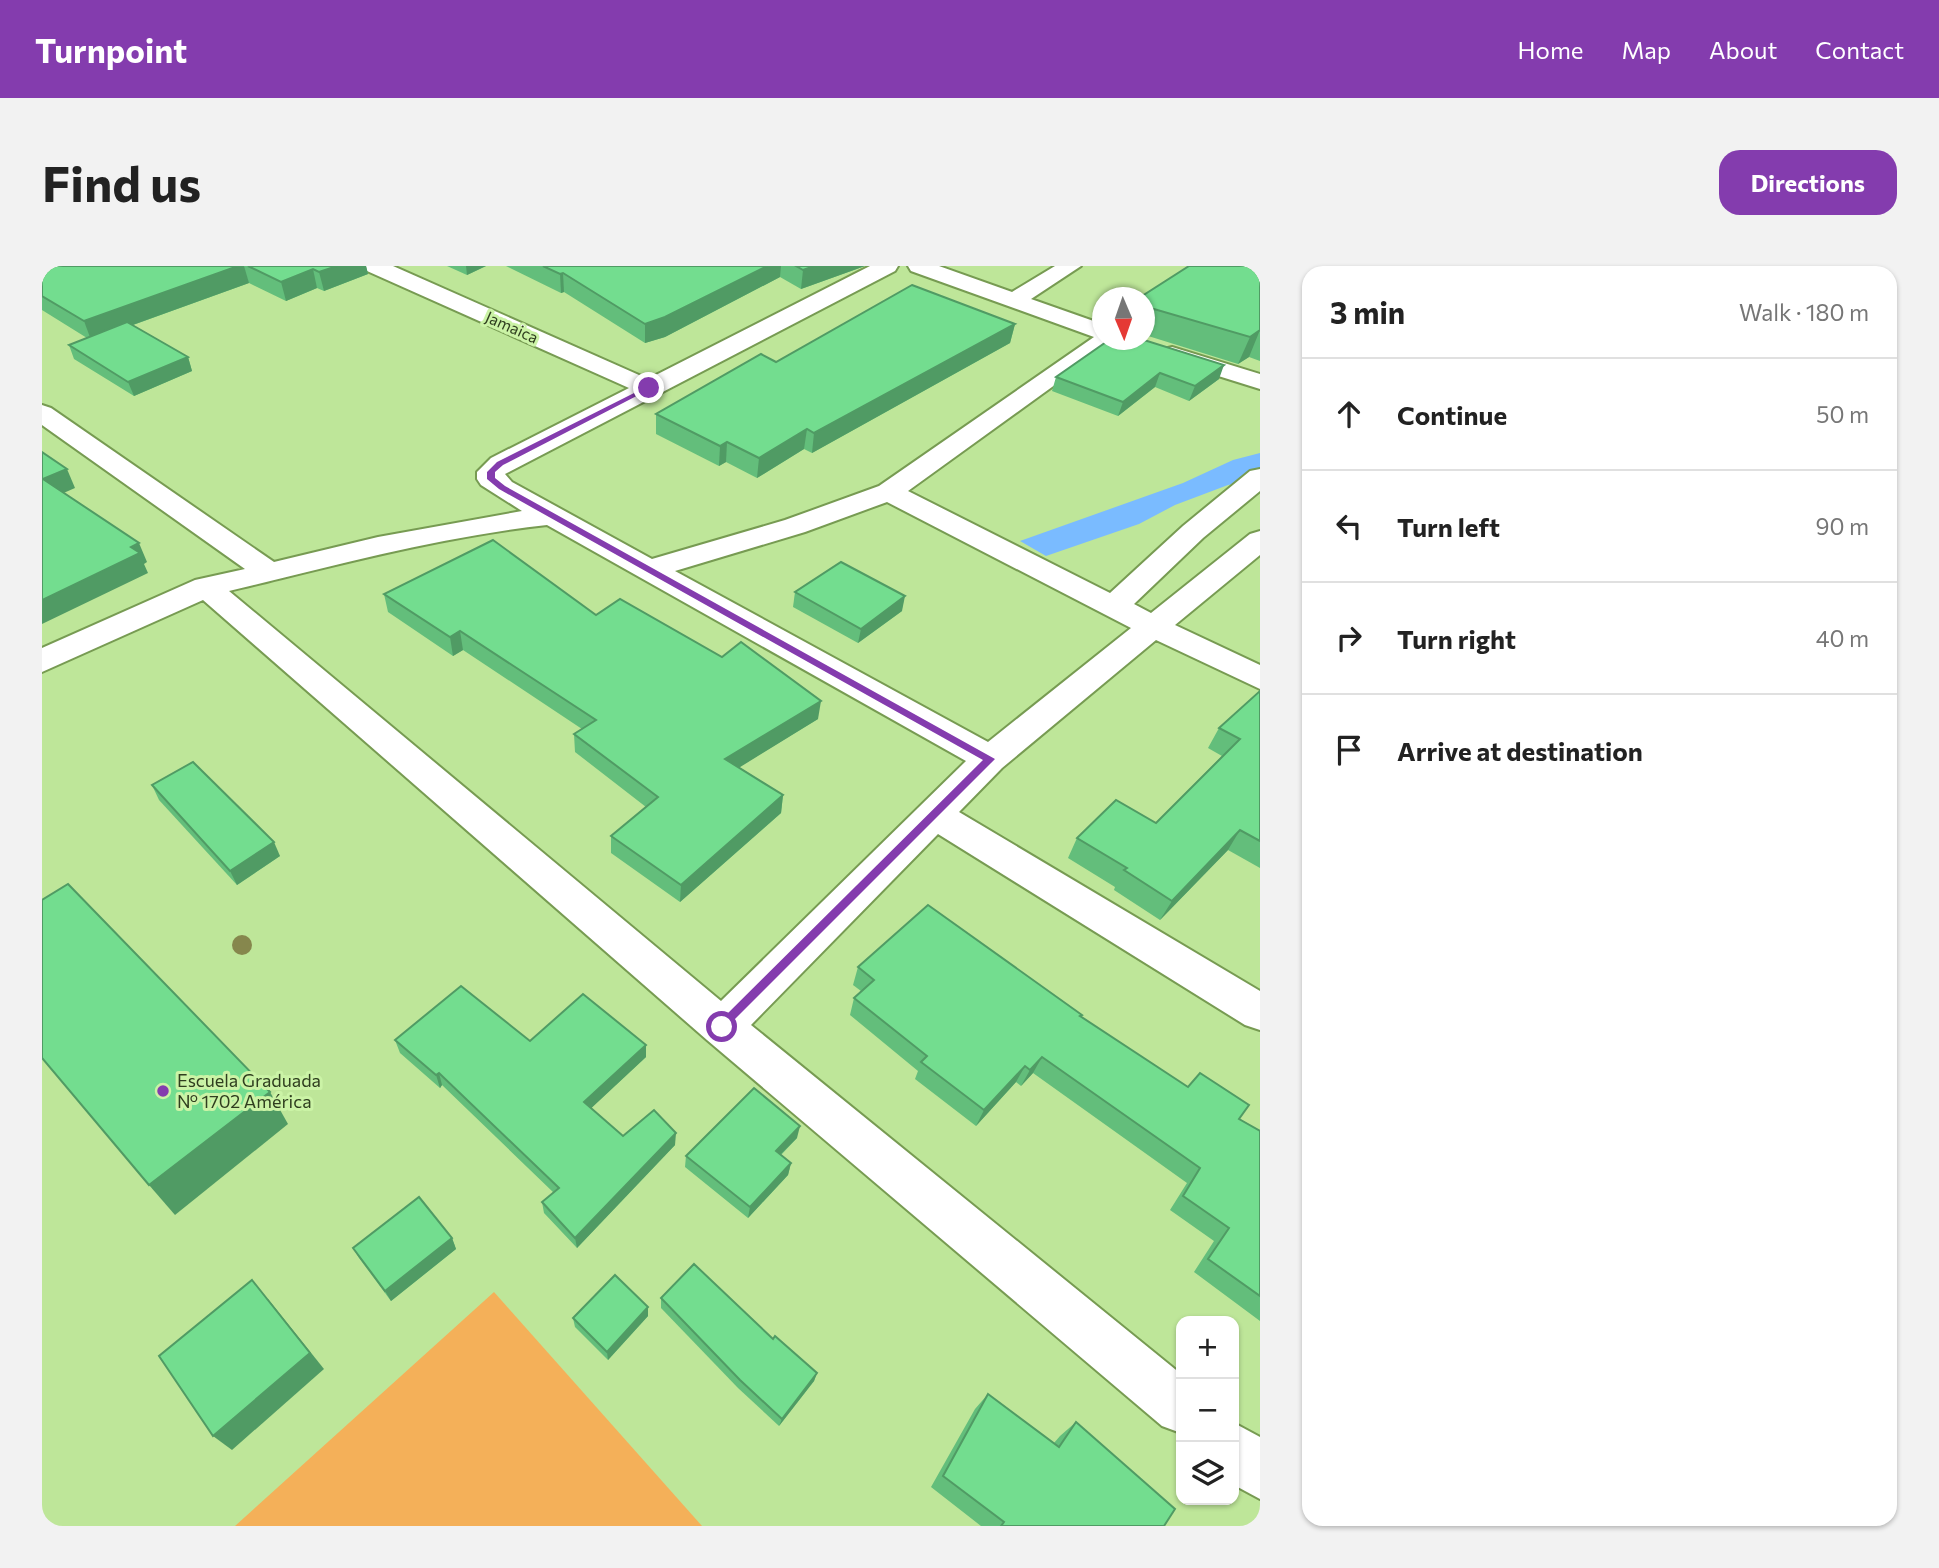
<!DOCTYPE html>
<meta charset="utf-8">
<style>
body{margin:0;font-family:Commissioner,sans-serif;background:#f2f2f2;color:#222}
.controls{position:absolute;right:21px;bottom:21px;display:grid;overflow:hidden;border-radius:14px;box-shadow:0 2px 5px #0004}
.controls button{width:63px;height:63px;display:grid;place-items:center;padding:0;border:0;border-bottom:2px solid #e0e0e0;background:#fff;color:#222;font:35px sans-serif}
.compass{position:absolute;left:1050px;top:21px;width:63px;height:63px;border-radius:50%;background:#fff;box-shadow:0 2px 5px #0004;rotate:178deg}
.stop{position:absolute;width:21px;height:21px;margin:-16px;border:5px solid #843cae;border-radius:50%;background:#fff}
.stop.end{background:#843cae;border-color:#fff;box-shadow:0 2px 7px #0008}
.list{margin:0;padding:0;list-style:none}
h2{display:flex;justify-content:space-between;align-items:center;height:91px;margin:0;padding:0 28px;font-size:30px}
h2 small{font-size:23px;font-weight:400;color:#767676}
.list li{display:grid;grid-template-columns:46px 1fr auto;gap:21px;align-items:center;box-sizing:border-box;height:112px;padding:0 28px;border-top:2px solid #e0e0e0}
.list b{display:block;font-size:26px;white-space:nowrap}
.list em{font-size:23px;font-style:normal;color:#767676}
.icon{flex:none;width:38px;height:38px;fill:none;stroke:currentColor;stroke-width:2;stroke-linecap:round;stroke-linejoin:round}
.map{position:relative;flex:none;width:1218px;height:1260px;overflow:hidden;border-radius:21px}
header{display:flex;align-items:center;gap:42px;box-sizing:border-box;height:98px;padding:0 35px;background:#843cae;color:#fff}
header strong{font-size:33px}
nav{display:flex;gap:38px;margin-inline-start:auto;font-size:24px}
.intro{display:flex;align-items:center;justify-content:space-between;box-sizing:border-box;height:168px;padding:0 42px}
h1{margin:0;font-size:49px}
.button{padding:18px 32px;border-radius:21px;background:#843cae;color:#fff;font-size:24px;font-weight:700}
main{display:flex;gap:42px;padding:0 42px}
aside{flex:1;background:#fff;border-radius:21px;box-shadow:0 2px 5px #0004}
.map>svg:first-child{display:block}
</style>
<header>
<strong>Turnpoint</strong>
<nav><a>Home</a><a>Map</a><a>About</a><a>Contact</a></nav>
</header>
<div class="intro"><h1>Find us</h1><a class="button">Directions</a></div>
<main>
<div class="map">
<svg width="1218" height="1260" viewBox="0 0 1218 1260">
<rect width="100%" height="100%" fill="#bee699"/>
<polygon fill="#f4b059" points="452,1026 660,1260 193,1260"/>
<polygon fill="#7abbff" points="1218,187 1218,213 1186,219 1133,239 1097,258 1004,290 978,275 1141,217 1191,194"/>
<g fill="none" stroke-linecap="round" stroke-linejoin="round">
<defs>
<g id="minor">
<path d="M322 0H351L606 113 828 0H856L853 5 463 208 470 216 610 293 743 254 837 220 1052 71 869 5 866 0H897L970 26 1013 0H1039L989 33 1060 58V74H1075L866 225 1068 327 1141 260 1208 205 1218 203V225L1161 272 1092 338 1109 347 1208 268 1218 265V289L1133 359 1218 399V423L1114 374 960 502 917 546 1218 725V764L1203 759 896 568 709 759 1139 1108V1167L1120 1160 665 774 161 334 0 406V382L153 314 203 303 0 159V139L9 142 232 296 336 271 480 245 439 219 435 213V206L449 192 587 122 325 5ZM845 236 1089 362 946 476 633 305 763 266ZM505 259 924 495 679 735 187 325C291 300 397 271 505 259Z"/>
<polygon points="1130,81 1218,108 1218,123 1122,93 1118,88 1122,83"/>
<polygon points="1192,1157 1218,1171 1218,1233 1192,1219"/>
</g>
</defs>
<use href="#minor" stroke="#779b52" stroke-width="4"/>
<use href="#minor" fill="#fff" fill-rule="evenodd"/>
</g>
<circle fill="#86874d" cx="200" cy="679" r="10"/>
<g fill="#63be7b">
<polygon points="0,0 324,0 326,8 282,25 275,22 244,35 207,17 91,59 146,91 150,105 92,130 32,93 27,79 45,72 0,44"/>
<polygon points="405,0 444,0 425,9"/>
<polygon points="464,0 823,0 759,23 738,11 623,71 603,77 522,26 519,27"/>
<polygon points="1146,0 1218,0 1218,95 1207,91 1196,98 1103,69 1102,32"/>
<polygon points="973,58 968,77 770,187 762,183 715,212 684,196 677,200 614,168 614,148 734,96"/>
<polygon points="1067,74 1177,113 1147,135 1113,121 1076,150 1010,125 1014,111"/>
<polygon points="753,326 860,345 816,377 751,341"/>
<polygon points="342,328 554,349 776,453 697,501 741,529 739,547 638,636 569,587 569,570 604,541 533,486 532,468 540,463 421,384 411,390 346,346"/>
<polygon points="1218,425 1218,602 1186,584 1118,654 1072,624 1073,621 1026,592 1035,572 1114,557 1180,490 1166,482 1177,462"/>
<polygon points="110,519 238,590 195,619 117,534"/>
<polygon points="816,701 1039,751 1146,821 1218,865 1218,1055 1152,1006 1172,975 1128,944 1145,917 991,807 979,820 974,816 934,860 873,813 876,805 808,749 812,732 819,725 811,719"/>
<polygon points="353,774 488,775 604,779 604,791 549,842 581,870 633,879 535,982 502,947 500,936 512,927 400,819 398,822 358,787"/>
<polygon points="755,872 739,889 749,897 746,909 706,952 643,901 644,890"/>
<polygon points="410,972 414,983 349,1035 317,992 311,982"/>
<polygon points="619,1032 731,1073 775,1107 772,1115 737,1160 696,1122 619,1042"/>
<polygon points="606,1041 606,1050 566,1094 533,1061 531,1052"/>
<polygon points="946,1128 1012,1177 1018,1170 1034,1156 1122,1260 939,1260 889,1221 933,1143"/>
</g>
<g fill="#509b64">
<polygon points="196,0 202,0 207,17 49,74 42,55"/>
<polygon points="295,0 324,0 326,8 282,25 277,6"/>
<polygon points="424,0 444,0 425,9"/>
<polygon points="725,0 739,0 738,11 623,71 603,77 603,58"/>
<polygon points="772,0 823,0 759,23 761,4"/>
<polygon points="271,3 275,22 244,35 239,16"/>
<polygon points="521,7 522,26 519,27 518,8"/>
<polygon points="973,58 968,77 770,187 772,167"/>
<polygon points="1218,64 1207,91 1196,98 1208,71"/>
<polygon points="146,91 150,105 92,130 86,116"/>
<polygon points="1182,99 1177,113 1147,135 1153,120"/>
<polygon points="1118,107 1113,121 1076,150 1081,136"/>
<polygon points="765,163 762,183 715,212 717,192"/>
<polygon points="685,176 684,196 677,200 678,180"/>
<polygon points="25,203 33,222 10,232 1,213"/>
<polygon points="97,277 105,296 102,298 106,307 0,358 0,334"/>
<polygon points="863,330 860,345 816,377 819,363"/>
<polygon points="418,365 421,384 411,390 408,371"/>
<polygon points="779,435 776,453 682,511 683,493"/>
<polygon points="741,529 739,547 638,636 639,619"/>
<polygon points="1198,564 1186,584 1118,654 1130,635"/>
<polygon points="232,576 238,590 195,619 188,605"/>
<polygon points="604,779 604,791 543,848 542,836"/>
<polygon points="1000,791 991,807 979,820 988,804"/>
<polygon points="983,800 974,816 934,860 942,844"/>
<polygon points="397,807 400,819 398,822 394,809"/>
<polygon points="228,826 246,858 133,949 107,919"/>
<polygon points="758,860 755,872 731,896 734,885"/>
<polygon points="634,867 633,879 535,982 533,972"/>
<polygon points="749,897 746,909 706,952 708,941"/>
<polygon points="410,972 414,983 349,1035 343,1025"/>
<polygon points="226,1033 282,1103 190,1184 171,1170"/>
<polygon points="606,1041 606,1050 566,1094 565,1086"/>
<polygon points="775,1107 772,1115 737,1160 740,1153"/>
</g>
<g fill="#73dd8f" stroke="#509b64" stroke-width="2">
<polygon points="0,0 196,0 42,55 0,30"/>
<polygon points="206,0 295,0 277,6 271,3 239,16"/>
<polygon points="501,0 725,0 623,51 603,58 521,7 518,8"/>
<polygon points="754,0 772,0 761,4"/>
<polygon points="1147,0 1218,0 1218,64 1208,71 1112,43 1102,43 1102,32 1097,32"/>
<polygon points="870,19 973,58 772,167 765,163 717,192 685,176 678,180 614,148 719,88 734,96"/>
<polygon points="85,56 146,91 86,116 27,79"/>
<polygon points="1067,74 1102,74 1182,99 1153,120 1118,107 1081,136 1014,111"/>
<polygon points="0,186 25,203 1,213 97,277 89,281 98,287 0,334"/>
<polygon points="451,274 554,349 578,333 680,391 699,376 779,435 683,493 741,529 639,619 569,570 616,531 532,468 554,454 418,365 408,371 342,328"/>
<polygon points="799,296 863,330 819,363 753,326"/>
<polygon points="1218,425 1218,575 1198,564 1130,635 1082,604 1085,602 1035,572 1074,534 1114,557 1198,473 1177,462"/>
<polygon points="151,496 232,576 188,605 110,519"/>
<polygon points="26,618 228,826 107,919 0,792 0,634"/>
<polygon points="886,639 1040,749 1038,750 1146,821 1158,807 1207,839 1197,853 1218,865 1218,1030 1166,993 1187,962 1141,930 1158,902 1000,791 988,804 983,800 942,844 879,796 885,790 812,732 832,714 816,701"/>
<polygon points="419,720 488,775 541,728 604,779 542,836 581,870 612,844 634,867 533,972 500,936 517,922 397,807 394,809 353,774"/>
<polygon points="712,822 758,860 734,885 749,897 708,941 644,890"/>
<polygon points="377,931 410,972 343,1025 311,982"/>
<polygon points="652,998 731,1073 733,1070 775,1107 740,1153 698,1114 619,1032"/>
<polygon points="573,1009 606,1041 565,1086 531,1052"/>
<polygon points="210,1014 268,1087 171,1170 117,1090"/>
<polygon points="946,1128 1017,1181 1034,1156 1133,1243 1122,1260 959,1260 962,1256 901,1210"/>
</g>
<polygon fill="#843cae" points="604,121 610,122 461,199 453,206 453,212 463,220 953,493 680,766 676,765 676,757 941,494 457,223 445,213 445,206 455,196"/>
<circle fill="#843cae" stroke="#cbf3a6" stroke-width="2.5" cx="121" cy="825" r="7"/>
<g text-anchor="middle" stroke-width="6" stroke-linejoin="round" paint-order="stroke">
<g font-size="16" fill="#2f3e1f" stroke="#cbf3a6">
<text transform="translate(470 61) rotate(24)" y="6">Jamaica</text>
</g>
<g font-size="18" fill="#2f3e1f" stroke="#cbf3a6" text-anchor="start">
<text x="135" y="821">Escuela Graduada<tspan x="135" dy="21">Nº 1702 América</tspan></text>
</g>
</g>
</svg>
<div class="controls">
<button>+</button>
<button>−</button>
<button><svg class="icon" aria-label="layers" viewBox="0 0 24 24"><path d="M12 4l9 5-9 5-9-5zM3 14l9 5 9-5"/></svg></button>
</div>
<svg class="compass" viewBox="-18 -18 36 36"><path d="M0-13l5 13h-10z" fill="#e53935"/><path d="M0 13l5-13h-10z" fill="#767676"/></svg>
<div class="stop" style="left:680px;top:761px"></div>
<div class="stop end" style="left:607px;top:122px"></div>
</div>
<aside>
<h2>3 min<small>Walk · 180 m</small></h2>
<ul class="list">
<li><svg class="icon" aria-label="ahead" viewBox="0 0 24 24"><path d="M12 20V5M6 11l6-6 6 6"/></svg><div><b>Continue</b></div><em>50 m</em></li>
<li><svg class="icon" aria-label="left" viewBox="0 0 24 24"><path d="M17 20v-9H6M10 6l-5 5 5 5"/></svg><div><b>Turn left</b></div><em>90 m</em></li>
<li><svg class="icon" aria-label="right" viewBox="0 0 24 24"><path d="M7 20v-9h11M14 6l5 5-5 5"/></svg><div><b>Turn right</b></div><em>40 m</em></li>
<li><svg class="icon" aria-label="arrive" viewBox="0 0 24 24"><path d="M6 21V4h12l-3 4 3 4H6"/></svg><div><b>Arrive at destination</b></div></li>
</ul>
</aside>
</main>
